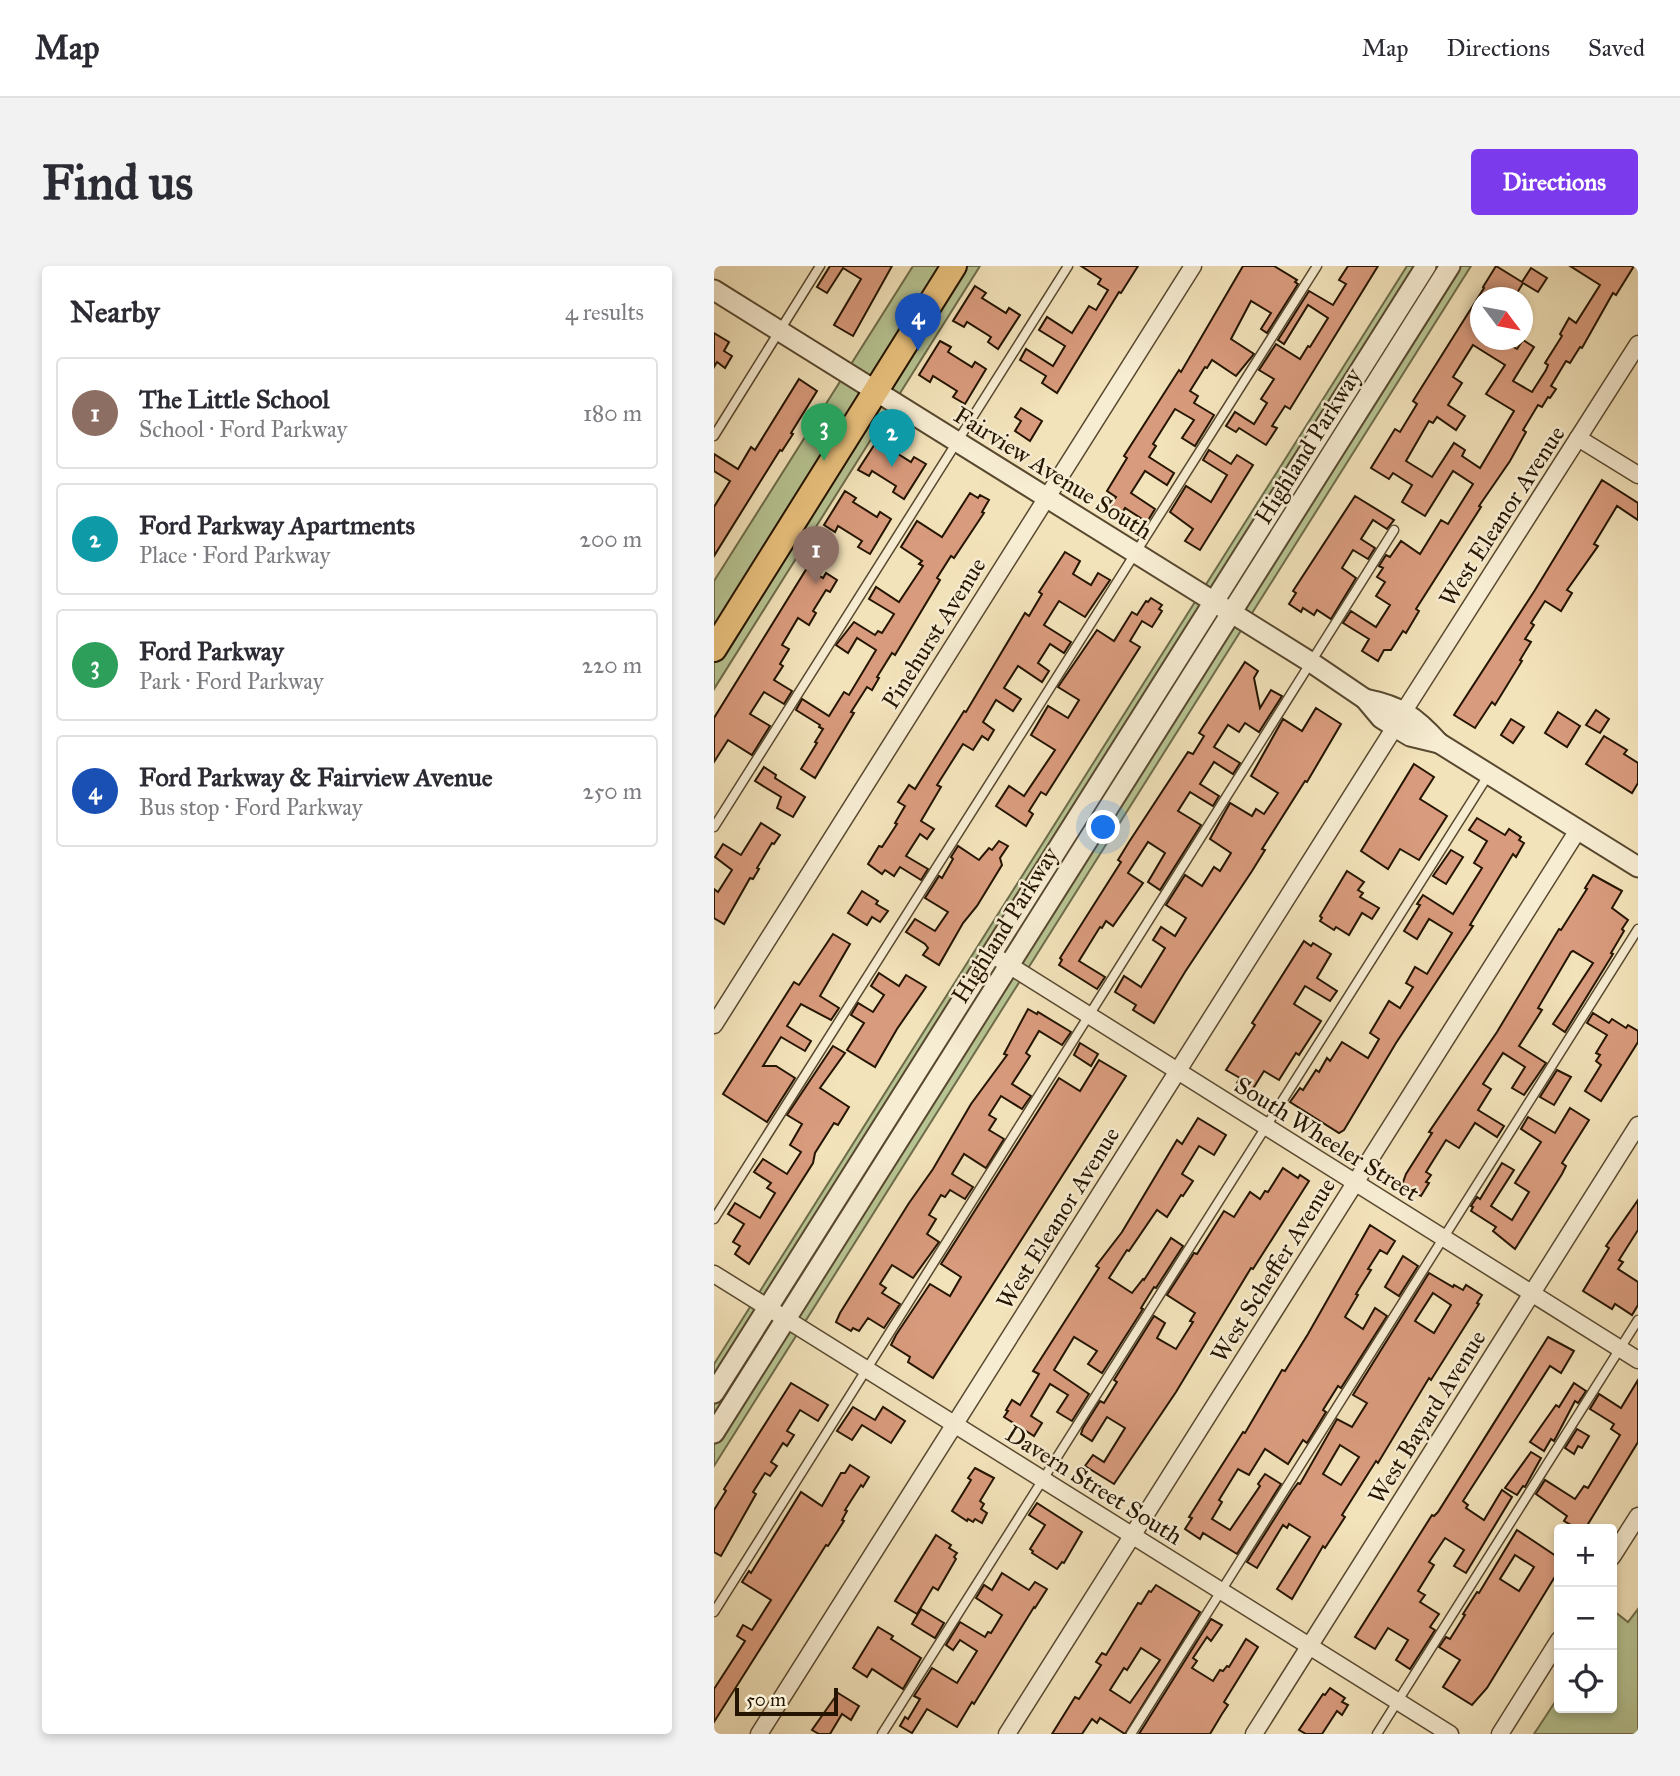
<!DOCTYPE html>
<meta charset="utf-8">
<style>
body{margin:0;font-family:"IM FELL Great Primer",serif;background:#f2f2f3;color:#2b2b33}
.controls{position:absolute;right:21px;bottom:21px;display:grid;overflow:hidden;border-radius:7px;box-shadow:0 4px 10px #0003}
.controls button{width:63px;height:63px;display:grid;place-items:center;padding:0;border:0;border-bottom:2px solid #e1e1e2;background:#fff;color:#2b2b33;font:35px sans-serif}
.compass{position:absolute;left:756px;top:21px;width:63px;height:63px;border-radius:50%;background:#fff;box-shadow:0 4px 10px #0003;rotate:122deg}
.scale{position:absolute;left:21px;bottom:18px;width:103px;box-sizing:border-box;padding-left:7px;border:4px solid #241400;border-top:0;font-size:19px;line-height:24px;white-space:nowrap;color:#241400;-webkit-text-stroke:5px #f7edd3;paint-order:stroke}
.you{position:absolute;left:390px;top:562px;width:24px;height:24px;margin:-18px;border:5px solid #fff;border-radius:50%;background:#1a73e8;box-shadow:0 0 0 10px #1a73e833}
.badge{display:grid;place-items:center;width:46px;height:46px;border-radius:50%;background:#7c3aed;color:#fff;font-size:23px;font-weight:700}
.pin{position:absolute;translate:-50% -58px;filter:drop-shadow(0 2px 4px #0008)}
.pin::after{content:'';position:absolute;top:37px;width:24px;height:21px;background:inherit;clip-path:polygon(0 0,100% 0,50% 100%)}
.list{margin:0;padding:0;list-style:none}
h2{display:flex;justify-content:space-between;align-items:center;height:91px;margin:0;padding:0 28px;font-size:30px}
h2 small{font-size:23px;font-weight:400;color:#7c7c81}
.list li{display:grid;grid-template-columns:46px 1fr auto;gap:21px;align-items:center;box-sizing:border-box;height:112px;margin:0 14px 14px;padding:0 14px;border:2px solid #e1e1e2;border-radius:7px}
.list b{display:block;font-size:26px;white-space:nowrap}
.list p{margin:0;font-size:23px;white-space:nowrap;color:#7c7c81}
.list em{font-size:23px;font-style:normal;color:#7c7c81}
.icon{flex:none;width:38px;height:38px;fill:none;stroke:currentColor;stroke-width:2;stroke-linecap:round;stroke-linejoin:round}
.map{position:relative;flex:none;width:924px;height:1468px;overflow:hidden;border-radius:7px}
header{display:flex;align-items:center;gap:42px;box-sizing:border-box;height:98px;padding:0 35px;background:#fff;border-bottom:2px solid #e1e1e2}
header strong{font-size:33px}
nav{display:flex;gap:38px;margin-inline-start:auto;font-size:24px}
.intro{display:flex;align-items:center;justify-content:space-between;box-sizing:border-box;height:168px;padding:0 42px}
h1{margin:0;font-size:49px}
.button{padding:18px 32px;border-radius:7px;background:#7c3aed;color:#fff;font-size:24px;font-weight:700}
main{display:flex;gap:42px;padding:0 42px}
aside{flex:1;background:#fff;border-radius:7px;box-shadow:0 4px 10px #0003}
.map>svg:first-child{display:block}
</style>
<header>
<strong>Map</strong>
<nav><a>Map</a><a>Directions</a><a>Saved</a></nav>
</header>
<div class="intro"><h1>Find us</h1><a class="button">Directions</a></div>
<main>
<aside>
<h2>Nearby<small>4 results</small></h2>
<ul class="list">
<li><span class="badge" style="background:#8d6e63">1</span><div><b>The Little School</b><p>School · Ford Parkway</p></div><em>180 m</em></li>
<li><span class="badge" style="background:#0f9aa8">2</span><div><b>Ford Parkway Apartments</b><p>Place · Ford Parkway</p></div><em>200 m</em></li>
<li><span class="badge" style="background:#2e9e5b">3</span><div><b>Ford Parkway</b><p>Park · Ford Parkway</p></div><em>220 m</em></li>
<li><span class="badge" style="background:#1a4fb4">4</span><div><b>Ford Parkway &amp; Fairview Avenue</b><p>Bus stop · Ford Parkway</p></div><em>250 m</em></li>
</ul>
</aside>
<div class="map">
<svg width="924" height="1468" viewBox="0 0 924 1468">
<rect width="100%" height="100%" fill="#f3e3bb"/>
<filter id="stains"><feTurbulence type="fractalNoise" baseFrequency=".00286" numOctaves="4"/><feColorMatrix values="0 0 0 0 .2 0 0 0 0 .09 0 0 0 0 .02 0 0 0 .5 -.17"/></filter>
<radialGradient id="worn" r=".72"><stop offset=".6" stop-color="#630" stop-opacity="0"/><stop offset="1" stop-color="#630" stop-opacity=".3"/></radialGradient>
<g fill="#b7c493" stroke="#6e6c4a" stroke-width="2">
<polygon points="199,0 266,0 0,423 0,315"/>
<polygon points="693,0 757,0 0,1200 0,1098"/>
<polygon points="924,1343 924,1468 820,1468 845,1430 845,1442 898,1442 898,1350 901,1346 914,1356"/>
</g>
<g fill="#d99b7d" stroke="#241400" stroke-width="2" fill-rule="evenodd">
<polygon points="116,0 178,0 139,70 120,59 147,13 129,2 113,27 103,21"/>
<polygon points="367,0 424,0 407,27 405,26 343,127 328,117 332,110 306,94 312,83 339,100 351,80 325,64 333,51 358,67 375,40 382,44 394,24 384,18 387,13"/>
<polygon points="529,0 560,0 583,14 581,16 584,18 553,67 547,63 557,47 537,35 517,73 540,88 522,110 498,94 493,102 491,101 476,125 484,130 480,137 500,149 481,180 468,172 480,154 461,143 439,178 442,180 435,191 460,207 453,219 431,205 417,227 441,243 433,256 411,242 408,247 396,239 402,231 393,225 413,192 410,190 465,104 467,106"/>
<polygon points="634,0 664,0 576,143 571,140 558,160 563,162 552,179 525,162 522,166 512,160 521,146 540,158 553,137 547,133 560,113 545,104 562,78 586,93 594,80 596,81 614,52 594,39 570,78 564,74 595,25 619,39 632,18 625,14"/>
<path d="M782 0 808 16 817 2 833 12 824 26 809 17 800 32H766V74H788L803 83 809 74 820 81 799 115 818 126 832 104 834 99 831 97 848 70 846 68 855 52 862 57 886 19 856 0H920L902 29 899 27 868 82 866 81 856 97 852 95 837 120 842 123 836 132 834 131 828 141 824 139 809 164 812 166 796 195 765 240 767 241 702 343 705 345 692 367 689 365 677 384H670L664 395 648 385 655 373 629 357 637 345 662 361 676 339 662 330 671 316 663 311 669 302 665 300 672 289 676 291 687 275 706 288 727 254 734 258 759 218 739 205 711 250 688 236 698 219 679 207 675 213 657 202 681 163 686 166 703 138 699 135 770 22 769 21ZM759 79 791 99 772 128 800 145 766 202 748 190 751 184 740 177 718 211 692 195 715 155 719 157 723 151 742 164 751 150 734 139 748 117 739 111Z"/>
<polygon points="261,20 272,27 268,32 292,47 295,42 306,49 284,83 274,76 277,71 253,56 250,61 239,55"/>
<polygon points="0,67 15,76 10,85 18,90 11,102 3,96 0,101"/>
<polygon points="226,75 237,81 234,86 258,101 261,96 272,103 251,138 239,131 243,125 219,110 216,116 205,109"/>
<polygon points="85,113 103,125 77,167 79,168 68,185 66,184 0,290 0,241 16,215 0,205 0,188 24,203 37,181 41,184"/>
<polygon points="307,142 328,155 316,175 301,165 307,155 301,151"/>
<polygon points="166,170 176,176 173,181 197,196 200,191 212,198 190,233 179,226 182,220 158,205 155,210 144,204"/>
<polygon points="495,184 517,198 523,189 539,199 486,284 471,275 479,263 456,246 472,220 497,236 513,209 489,194"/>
<polygon points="888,214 924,237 924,254 903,240 880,278 884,280 853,324 858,327 847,345 831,335 817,357 820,359 811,373 817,376 806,394 808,395 781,439 778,436 761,462 740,449 821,324"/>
<polygon points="131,225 142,232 139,236 163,251 166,246 177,253 156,288 144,281 148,275 124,260 121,266 110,259"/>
<polygon points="256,227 264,232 266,229 275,234 268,246 270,247 240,292 237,290 223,312 226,314 181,389 178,387 163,411 165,412 158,424 153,421 137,446 140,447 101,512 87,503 103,477 101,476 109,463 105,461 106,459 82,444 88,433 115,450 130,426 135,429 162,384 143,372 134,387 122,379 140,356 161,369 164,365 168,367 180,348 155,333 162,321 185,336 209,300 205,298 208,295 187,281 203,255 228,271"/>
<polygon points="641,230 680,254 673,263 659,254 647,273 661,282 654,293 639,284 628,302 642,312 617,353 603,344 600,349 589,342 587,346 575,338 582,327 579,325"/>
<polygon points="351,286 366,295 359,308 377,319 384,307 396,314 371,351 345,335 330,359 357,376 350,387 336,378 324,397 335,405 328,416 304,400 290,422 307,433 299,445 282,434 269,456 280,464 274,474 268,470 259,484 249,478 223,519 227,521 207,555 220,563 213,573 206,568 192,590 214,603 207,614 186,601 180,610 171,604 168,608 154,598 165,580 168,581 183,558 181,557 191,540 184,536 195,519 201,523 250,445 252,446 311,347 315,350 328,328 325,326"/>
<polygon points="93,302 109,312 112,307 123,314 116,326 112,324 99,345 102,347 95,359 84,352 68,379 75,383 66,398 69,400 60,414 78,425 70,438 50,426 36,448 56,460 38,489 14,474 0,496 0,452"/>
<polygon points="437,332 448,339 445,343 448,345 438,361 428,355 416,375 426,381 332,529 327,526 315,545 319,548 312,560 282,540 295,520 310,530 341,484 317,469 334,440 354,452 365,434 344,421 383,364 400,375 418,346 423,349 432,335 434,336"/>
<polygon points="531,396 544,405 540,412 546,442 557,424 568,430 545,466 531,457 525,466 514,459 500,481 526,497 519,508 500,496 486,518 505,530 499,540 476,526 464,545 487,559 446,624 434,616 451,587 434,576 414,607 429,617 399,660 392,655 388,662 386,661 365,695 391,711 383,723 345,699 348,694 346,692 407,596 404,594 415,576 474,486 479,488 490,470 485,467"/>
<polygon points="602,442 627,458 593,516 591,515 548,583 551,584 538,605 471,706 440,757 419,744 422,739 401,726 410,710 427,721 451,682 439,674 447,661 461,670 472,652 452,639 471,609 488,620 500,601 506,605 517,587 496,573 516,537 538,550 542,543 550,548 564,527 537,510 569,453 588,465"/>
<polygon points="882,444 895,453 886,467 872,459"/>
<polygon points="844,446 866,460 853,481 831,467"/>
<polygon points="797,453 810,461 799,477 787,469"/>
<polygon points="890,470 913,484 910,488 924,497 924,517 918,527 872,498"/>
<polygon points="700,498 720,511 706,533 733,550 705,594 686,583 674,603 647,585"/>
<polygon points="50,501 62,509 61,512 91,531 79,551 63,542 67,531 41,515"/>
<polygon points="763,552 791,569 795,563 807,571 805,574 810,577 802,591 799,588 756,659 759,660 682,777 630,864 625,867 576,836 586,822 589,824 602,804 605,806 613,792 616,795 628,776 654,792 665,773 656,767 675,735 686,742 699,721 692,717 701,701 713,708 738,667 715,653 703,673 690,665 706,639 703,638 709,629 739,648 768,602 760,597 773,575 755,564"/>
<polygon points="47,557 66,569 60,578 58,577 43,602 45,603 39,613 36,612 10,658 0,652 0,623 4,626 18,604 1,591 9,578 27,589"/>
<polygon points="285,575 294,580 286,592 288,599 263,640 249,657 225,699 209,689 214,682 211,678 192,666 201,653 221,665 234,646 211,632 225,610 228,612 239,593 237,591 244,580 265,594 275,582 278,584"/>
<polygon points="737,584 749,591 732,618 719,610"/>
<polygon points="633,605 650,616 644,624 649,627 646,631 665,642 658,653 648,647 635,669 622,661 620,664 606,655 608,652 606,650"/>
<polygon points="879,609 908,625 898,642 914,654 908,663 910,665 897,687 899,688 851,766 839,758 879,697 859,685 857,686 824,742 828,744 805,780 832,797 810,829 798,822 811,801 789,787 769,818 777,823 764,844 790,860 783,871 761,857 745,882 732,874 712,906 717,909 712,916 715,917 707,930 688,919 692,908 718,867 715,866 783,766 845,663 847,664 873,623 871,622"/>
<polygon points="148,625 164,635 162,638 174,645 166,656 158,651 153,659 134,647"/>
<polygon points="119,668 136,678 106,730 125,742 117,754 87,738 73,760 97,775 91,785 67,771 49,800 62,800 81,812 53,856 9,828 80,716 85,719"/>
<polygon points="590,675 597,680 599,677 617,688 603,712 623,725 616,735 591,720 580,738 607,755 585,789 582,787 565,814 550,805 537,826 523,817 526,812 512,804 541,759 538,757"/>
<polygon points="165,707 185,720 192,709 212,721 183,763 161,801 133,784 150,757 137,749 144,737 159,746 170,729 157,720"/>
<polygon points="314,743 323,748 324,746 357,766 348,779 325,765 312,787 316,790 298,818 317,830 308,843 287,830 275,849 282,853 275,864 290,873 272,902 250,888 238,908 259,921 251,933 236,924 231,931 227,929 215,949 222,953 213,968 225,976 199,1012 178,999 166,1018 172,1022 168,1027 186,1038 170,1062 154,1052 145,1065 139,1062 137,1065 122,1056 126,1047 195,937 219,903 257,838 293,789 290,788"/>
<polygon points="879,747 895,757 898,753 912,762 914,759 924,765 924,776 887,835 871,825 887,799 882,795 886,789 882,787 893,769 873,757"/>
<polygon points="366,777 384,788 377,800 360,789"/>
<polygon points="119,780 131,787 106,822 135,841 124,859 120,857 101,887 99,897 35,998 21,988 26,980 19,976 30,958 14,948 21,937 46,952 61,927 53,922 57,917 40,906 49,893 73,908 87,886 76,879 88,858 73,849"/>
<polygon points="385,794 412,810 219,1112 194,1096 196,1091 177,1079 182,1069 216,1018 236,1030 247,1011 227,998 345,812 366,825"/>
<polygon points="843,804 857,811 840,839 826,831"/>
<polygon points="856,842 875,854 848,897 852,900 848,908 801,983 779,965 782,961 757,945 759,941 757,940 763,931 766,933 788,897 800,904 777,940 798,954 815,926 801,917 827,876 807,863 814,851 841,867"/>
<polygon points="484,852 512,869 500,889 485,880 468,908 479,915 469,930 467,929 453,951 443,944 415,985 413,984 395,1012 418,1027 429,1013 430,1014 457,972 469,980 442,1022 440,1021 427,1042 429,1043 388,1107 374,1098 383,1085 360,1071 340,1104 375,1128 358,1155 343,1146 354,1129 336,1118 317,1150 328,1157 320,1170 290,1151 294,1145 292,1144 298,1134 306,1139 325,1108 319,1105 385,1002 382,1000 408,966 463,874 468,878"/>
<polygon points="569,902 584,912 586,909 595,915 539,1003 537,1002 462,1126 400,1218 371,1200 379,1189 390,1196 411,1162 393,1151 378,1175 367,1168 369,1162 386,1135 390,1137 403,1116 400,1114 440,1050 451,1057 443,1072 462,1083 479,1056 476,1055 481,1047 453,1029 480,987 483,988 510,945 520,951 536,926 546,933 551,925 554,926"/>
<polygon points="924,934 924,964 905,994 909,996 904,1003 924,1016 924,1039 918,1049 901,1038 898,1043 869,1025 895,982 892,980"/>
<polygon points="656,959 681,975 673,988 666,984 654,1003 657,1004 642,1028 644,1029 631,1051 649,1063 661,1042 673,1050 627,1122 624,1120 609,1144 612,1146 593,1177 589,1174 574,1198 551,1183 535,1209 524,1203 505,1234 508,1236 498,1253 516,1264 546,1220 544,1218 551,1208 567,1218 523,1288 489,1267 486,1273 471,1263 478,1252 475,1251 529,1166 531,1167 568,1104 571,1105 594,1068"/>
<polygon points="689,990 704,1000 685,1030 671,1021"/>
<path d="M715 1007 739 1021 740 1019 749 1024 752 1019 768 1029 763 1037 765 1038 717 1114 715 1112 664 1197 662 1195 628 1249 631 1251 611 1282 609 1280 578 1333 563 1323 596 1271 575 1258 573 1262 569 1259 543 1302 533 1296 578 1225 584 1217 586 1218 623 1153 638 1161 653 1137 639 1129ZM719 1027 737 1039 720 1067 701 1055ZM626 1179 645 1191 627 1219 609 1208Z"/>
<polygon points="834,1071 860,1085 847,1107 836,1100 749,1235 754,1239 752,1242 770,1254 788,1224 798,1231 752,1307 740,1300 750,1284 731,1272 715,1296 720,1299 704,1325 711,1329 706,1336 725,1348 716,1361 721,1364 696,1403 682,1394 694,1374 674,1362 661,1383 641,1371 718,1249 720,1250 724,1246"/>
<polygon points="924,1114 924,1176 871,1263 864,1263 850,1255 853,1250 822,1228 831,1214 861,1233 870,1220 874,1222 906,1169 897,1163 900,1158 876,1143 885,1128 907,1142"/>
<polygon points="77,1117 114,1139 104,1155 86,1144 73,1165 80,1169 73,1180 69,1177 57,1196 63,1200 56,1210 51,1207 39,1226 42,1228 7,1290 0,1286 0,1244 12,1225 10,1223"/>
<polygon points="860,1117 872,1125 864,1137 861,1135 840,1175 837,1173 830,1185 816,1176 842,1139 845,1141"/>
<polygon points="139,1141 161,1154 169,1141 191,1155 177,1177 148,1159 138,1174 123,1165"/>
<polygon points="863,1163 875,1170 868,1182 864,1180 860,1188 851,1182"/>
<polygon points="817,1186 827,1192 811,1221 809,1220 803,1229 791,1222"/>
<polygon points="136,1199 155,1211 149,1221 147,1219 131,1244 133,1245 128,1254 130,1255 114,1280 112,1279 0,1456 0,1423 31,1375 23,1370 29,1359 38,1364 57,1334 28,1316 35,1305 37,1307 87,1226 108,1240 127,1207 131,1207"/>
<polygon points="261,1202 280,1212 266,1235 270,1238 267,1243 273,1247 268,1257 261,1253 259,1256 254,1253 253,1255 238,1245 257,1214 254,1212"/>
<polygon points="323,1237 368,1266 350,1297 348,1296 343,1303 318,1287 319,1285 316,1283 331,1259 315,1249"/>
<path d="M803 1264 845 1292V1304L773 1422 758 1439 729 1421 746 1394 725 1381 732 1371 736 1373 751 1349 749 1348 763 1326 765 1327ZM801 1289 820 1301 805 1325 786 1313Z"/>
<polygon points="222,1269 237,1279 235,1282 243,1287 240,1291 242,1293 224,1324 219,1321 203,1348 181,1335"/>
<polygon points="288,1307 315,1324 321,1316 333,1323 321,1342 320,1341 260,1438 258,1436 243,1461 213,1443 198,1467 186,1460 191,1451 194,1453 206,1433 200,1430 218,1402 243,1417 263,1385 246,1374 239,1384 232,1379 246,1356 271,1371 274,1366 277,1367 288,1349 262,1332 270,1319 278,1324"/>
<path d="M442 1319 486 1346 411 1468 386 1452 383 1457 378 1453 368 1468H338L361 1431 365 1433 387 1399 382 1396 388 1387 392 1389 424 1337 427 1338 435 1325 437 1326ZM427 1382 446 1394 416 1437 396 1424 410 1402 413 1404Z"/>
<polygon points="207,1343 230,1357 221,1372 198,1358"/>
<polygon points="497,1353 508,1359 497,1375 493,1371 479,1392 483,1395 478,1402 499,1415 506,1404 509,1405 513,1400 515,1401 532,1373 544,1381 510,1436 514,1439 508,1448 496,1468 425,1468"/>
<polygon points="164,1361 179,1370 177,1373 207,1392 189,1423 158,1403 153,1411 139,1402"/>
<polygon points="616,1422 631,1432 628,1436 634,1439 628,1449 623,1445 608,1468 592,1468 585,1464 609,1428 611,1429"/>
<polygon points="124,1427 145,1440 137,1454 128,1448 116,1468 105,1468 98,1464"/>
</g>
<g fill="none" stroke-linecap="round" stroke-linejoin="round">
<defs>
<g id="service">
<polyline points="0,170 106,0"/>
<polyline points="0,561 354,0"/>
<polyline points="0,953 603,0"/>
<polyline points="0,1346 680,264"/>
<polyline points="168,1468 775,508"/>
<polyline points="417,1468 924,663"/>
<polyline points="663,1468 924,1054"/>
</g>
<g id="minor">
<polyline points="864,172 924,209"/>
<polyline points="690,445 924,78"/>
<polyline points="279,689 924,1094"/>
<polyline points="0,759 479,0"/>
<polyline points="0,1008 736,1468"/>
<polyline points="898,1291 924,1250"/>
<polyline points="45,1468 681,461"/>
<polyline points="293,1468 864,564"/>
<polyline points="540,1468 924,859"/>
<polyline points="786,1468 845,1374"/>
</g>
<g id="tertiary">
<polyline points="0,24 598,397 651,433 667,452 681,461 696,470 725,477"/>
<path d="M651 433C686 440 701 450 725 477L924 601"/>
<polyline points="0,1127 712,0"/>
<polyline points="0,1167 736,0"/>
</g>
<polyline id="primary" points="0,383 240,0"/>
</defs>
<use href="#service" stroke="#58482f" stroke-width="11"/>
<use href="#minor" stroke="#58482f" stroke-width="19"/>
<use href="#tertiary" stroke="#58482f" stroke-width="23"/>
<use href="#primary" stroke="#241400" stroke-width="28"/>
<use href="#service" stroke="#f7edd3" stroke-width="8"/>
<use href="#minor" stroke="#f7edd3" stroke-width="16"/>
<use href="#tertiary" stroke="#f7edd3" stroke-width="19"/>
<use href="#primary" stroke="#eac27e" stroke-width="24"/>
</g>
<g text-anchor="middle" stroke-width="5" stroke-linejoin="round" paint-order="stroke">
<g font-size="24" fill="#241400" stroke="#f7edd3">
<text transform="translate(594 180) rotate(-58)" y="8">Highland Parkway</text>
<text transform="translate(339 207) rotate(32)" y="8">Fairview Avenue South</text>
<text transform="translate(788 250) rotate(-57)" y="8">West Eleanor Avenue</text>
<text transform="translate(220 367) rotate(-58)" y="8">Pinehurst Avenue</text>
<text transform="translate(291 659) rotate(-58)" y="8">Highland Parkway</text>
<text transform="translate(613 873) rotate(32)" y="8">South Wheeler Street</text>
<text transform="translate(344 952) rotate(-58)" y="8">West Eleanor Avenue</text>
<text transform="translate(559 1004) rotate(-58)" y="8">West Scheffer Avenue</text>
<text transform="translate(713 1151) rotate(-58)" y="8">West Bayard Avenue</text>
<text transform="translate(380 1219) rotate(32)" y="8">Davern Street South</text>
</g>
</g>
<rect width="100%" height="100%" filter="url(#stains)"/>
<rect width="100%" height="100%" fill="url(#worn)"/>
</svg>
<div class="controls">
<button>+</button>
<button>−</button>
<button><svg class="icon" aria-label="locate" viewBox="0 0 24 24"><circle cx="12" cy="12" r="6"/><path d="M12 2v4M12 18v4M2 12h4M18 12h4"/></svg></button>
</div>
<svg class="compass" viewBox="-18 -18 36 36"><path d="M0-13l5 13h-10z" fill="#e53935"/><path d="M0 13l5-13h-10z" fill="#7c7c81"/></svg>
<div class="scale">50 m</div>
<div class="you"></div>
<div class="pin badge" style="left:102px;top:318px;background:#8d6e63">1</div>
<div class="pin badge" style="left:178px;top:201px;background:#0f9aa8">2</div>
<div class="pin badge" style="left:110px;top:195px;background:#2e9e5b">3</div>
<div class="pin badge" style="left:204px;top:85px;background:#1a4fb4">4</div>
</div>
</main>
